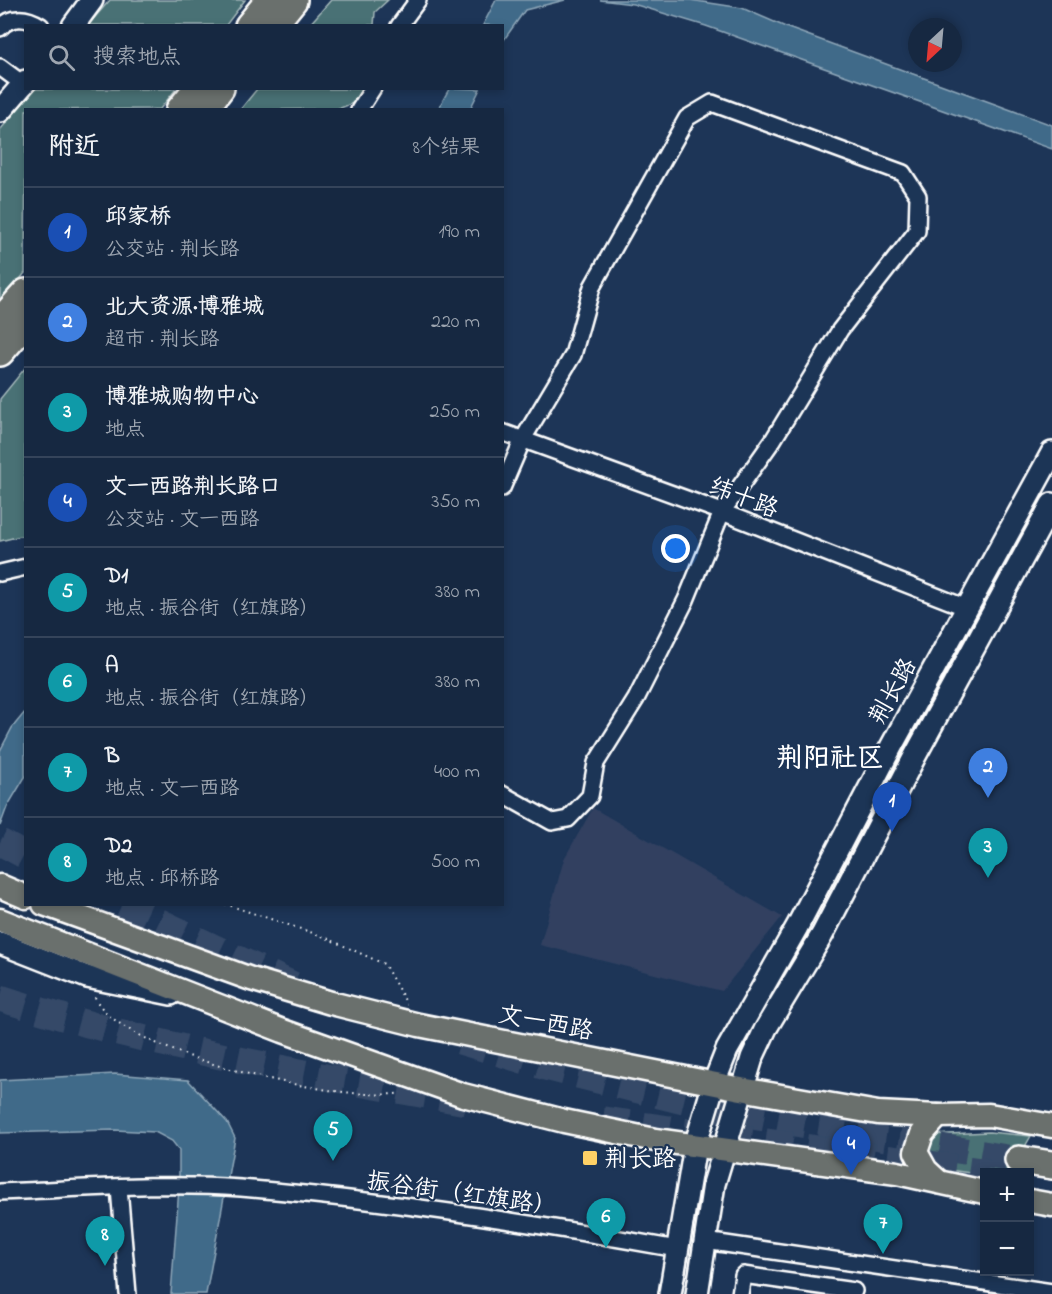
<!DOCTYPE html>
<html lang="zh">
<meta charset="utf-8">
<style>
body{margin:0;font-family:"Indie Flower","LXGW WenKai TC",sans-serif;background:#1f3048;color:#f1f3f6}
.controls{position:absolute;right:18px;bottom:18px;display:grid;overflow:hidden;border-radius:0px;box-shadow:0 3px 9px #0003}
.controls button{width:54px;height:54px;display:grid;place-items:center;padding:0;border:0;border-bottom:2px solid #35445a;background:#162841;color:#f1f3f6;font:30px sans-serif}
.compass{position:absolute;left:908px;top:18px;width:54px;height:54px;border-radius:50%;background:#162841;box-shadow:0 3px 9px #0003;rotate:206deg}
.you{position:absolute;left:676px;top:549px;width:21px;height:21px;margin:-15px;border:4px solid #fff;border-radius:50%;background:#1a73e8;box-shadow:0 0 0 9px #1a73e833}
.badge{display:grid;place-items:center;width:39px;height:39px;border-radius:50%;background:#ea580c;color:#fff;font-size:20px;font-weight:700}
.pin{position:absolute;translate:-50% -50px;filter:drop-shadow(0 2px 3px #0008)}
.pin::after{content:'';position:absolute;top:32px;width:21px;height:18px;background:inherit;clip-path:polygon(0 0,100% 0,50% 100%)}
.list{margin:0;padding:0;list-style:none}
h2{display:flex;justify-content:space-between;align-items:center;height:78px;margin:0;padding:0 24px;font-size:26px}
h2 small{font-size:20px;font-weight:400;color:#9ea6b1}
.list li{display:grid;grid-template-columns:39px 1fr auto;gap:18px;align-items:center;box-sizing:border-box;height:90px;padding:0 24px;border-top:2px solid #35445a}
.list b{display:block;font-size:22px;white-space:nowrap}
.list p{margin:0;font-size:20px;white-space:nowrap;color:#9ea6b1}
.list em{font-size:20px;font-style:normal;color:#9ea6b1}
.icon{flex:none;width:33px;height:33px;fill:none;stroke:currentColor;stroke-width:2;stroke-linecap:round;stroke-linejoin:round}
.map{position:relative;flex:none;width:1052px;height:1294px;overflow:hidden}
.search{position:absolute;background:#162841;box-shadow:0 3px 9px #0003;left:24px;top:24px;width:480px;height:66px;display:flex;align-items:center;gap:15px;box-sizing:border-box;padding:0 21px;border-radius:0px;color:#9ea6b1;font-size:22px}
.panel{position:absolute;background:#162841;box-shadow:0 3px 9px #0003;left:24px;top:108px;width:480px;height:798px;border-radius:0px}
.map>svg:first-child{display:block}
</style>
<div class="map">
<svg width="1052" height="1294" viewBox="0 0 1052 1294">
<rect width="100%" height="100%" fill="#1d3557"/>
<filter id="ink" filterUnits="userSpaceOnUse"><feTurbulence type="fractalNoise" baseFrequency=".0167" numOctaves="2"/><feDisplacementMap in="SourceGraphic" scale="12" xChannelSelector="R" yChannelSelector="G"/><feConvolveMatrix kernelMatrix="1 2 1 2 8 2 1 2 1" color-interpolation-filters="sRGB"/></filter>
<g filter="url(#ink)">
<polygon fill="#314161" points="593,808 782,917 722,991 540,945 564,859"/>
<g fill="#4a7174" stroke="#a4b8ba" stroke-width="1.5">
<polygon points="110,0 245,0 226,25 88,25"/>
<polygon points="331,0 388,0 375,12 374,25 309,25"/>
<polygon points="35,89 176,89 160,109 26,110 25,273 0,303 0,130"/>
<polygon points="257,89 368,89 368,97 338,109 240,110"/>
<polygon points="25,368 25,535 0,541 0,399"/>
<polygon points="989,1132 1031,1136 1019,1157 1019,1172 984,1172 984,1175 942,1169 926,1163 929,1135"/>
</g>
<g fill="#416a89" stroke="#8da6b8" stroke-width="1.5">
<polygon points="496,0 565,0 525,10 503,41 502,26 483,25"/>
<polygon points="600,0 690,0 742,8 788,28 1052,125 1052,149 706,26 633,4"/>
<polygon points="449,89 449,88 480,89 470,109 438,109"/>
<polygon points="25,712 25,777 7,807 0,826 0,751 12,728"/>
<polygon points="115,1074 188,1080 227,1122 235,1138 206,1294 171,1294 179,1188 179,1150 172,1141 155,1132 115,1130 0,1133 0,1080"/>
</g>
<g fill="none" stroke-linecap="round" stroke-linejoin="round">
<g stroke="#344968" stroke-width="27" stroke-dasharray="27 14" stroke-linecap="butt">
<polyline points="0,842 26,856"/>
<polyline points="122,904 293,985"/>
<path d="M0 998C152 1047 310 1075 467 1102"/>
<polyline points="460,1041 549,1068 728,1112 1019,1160"/>
<polyline points="603,1120 988,1172"/>
</g>
<defs>
<g id="street">
<polyline points="399,26 418,0"/>
<path d="M0 28C12 15 27 17 41 26"/>
<polyline points="0,67 23,84"/>
<polyline points="359,110 373,88"/>
<polyline points="502,432 722,512 967,608"/>
<polyline points="502,488 523,439 573,355 592,287 687,118 712,103 903,173 918,196 917,231 840,330 773,440 722,512 686,600 636,699 596,763 590,796 568,819 552,822 502,794"/>
<polyline points="0,573 26,567"/>
<polyline points="119,1188 128,1294"/>
<path d="M0 1192C80 1189 161 1182 241 1188 387 1200 533 1223 677 1249"/>
<polyline points="705,1241 1052,1292"/>
<polyline points="740,1294 743,1275 854,1291"/>
</g>
<g id="secondary">
<polyline points="73,26 92,0"/>
<polyline points="0,111 26,81"/>
<polyline points="0,943 87,977 171,994"/>
<polyline points="670,1294 695,1146 714,1083 727,1050 797,927 891,747 1052,453"/>
<polyline points="697,1294 714,1184 752,1058 766,1028 822,935 915,756 1052,504"/>
</g>
<g id="primary">
<polyline points="0,886 26,897"/>
<polyline points="44,904 251,979 331,1003 419,1025 741,1089 878,1113 938,1116 989,1115 1052,1126"/>
<polyline points="0,920 283,1031 463,1095 564,1121 655,1140 897,1173 984,1192"/>
<polyline points="938,1116 922,1134 916,1152 926,1170 939,1182"/>
<polyline points="1030,1201 1052,1205"/>
</g>
<g id="highway">
<polyline points="249,26 270,0"/>
<polyline points="272,26 293,0"/>
<polyline points="180,110 198,88"/>
<polyline points="203,110 220,88"/>
<polyline points="0,322 26,293"/>
<polyline points="0,352 26,322"/>
<polyline points="1019,1160 1052,1165"/>
</g>
</defs>
<use href="#street" stroke="#fff" stroke-width="20"/>
<use href="#secondary" stroke="#fff" stroke-width="26"/>
<use href="#primary" stroke="#fff" stroke-width="27"/>
<use href="#highway" stroke="#fff" stroke-width="32"/>
<g stroke="#fff" stroke-width="2" stroke-dasharray="1.5 4.5" stroke-linecap="butt">
<polyline points="225,904 322,936 384,964 407,1004"/>
<path d="M95 997C117 1054 346 1104 401 1093"/>
</g>
<use href="#street" stroke="#1d3557" stroke-width="15"/>
<use href="#secondary" stroke="#1d3557" stroke-width="21"/>
<use href="#primary" stroke="#6b706d" stroke-width="22"/>
<use href="#highway" stroke="#6b706d" stroke-width="27"/>
</g>
</g>
<rect fill="#ffd166" stroke="#1d3557" stroke-width="2" x="582" y="1150" width="16" height="16" rx="3"/>
<g text-anchor="middle" stroke-width="4.5" stroke-linejoin="round" paint-order="stroke">
<g font-size="24" fill="#fff" stroke="#1d3557">
<text transform="translate(744 497) rotate(21)" y="8">纬十路</text>
<text transform="translate(892 691) rotate(-61)" y="8">荆长路</text>
<text transform="translate(546 1022) rotate(11)" y="8">文一西路</text>
<text transform="translate(462 1193) rotate(8)" y="8">振谷街（红旗路）</text>
</g>
<g font-size="24" fill="#fff" stroke="#1d3557" text-anchor="start">
<text x="604" y="1166">荆长路</text>
</g>
<g font-size="27" font-weight="bold" fill="#fff" stroke="#1d3557">
<text x="830" y="766">荆阳社区</text>
</g>
</g>
</svg>
<div class="controls">
<button>+</button>
<button>−</button>
</div>
<svg class="compass" viewBox="-18 -18 36 36"><path d="M0-13l5 13h-10z" fill="#e53935"/><path d="M0 13l5-13h-10z" fill="#9ea6b1"/></svg>
<div class="you"></div>
<div class="pin badge" style="left:892px;top:832px;background:#1a4fb4">1</div>
<div class="pin badge" style="left:988px;top:798px;background:#3f7fe0">2</div>
<div class="pin badge" style="left:988px;top:878px;background:#0f9aa8">3</div>
<div class="pin badge" style="left:851px;top:1175px;background:#1a4fb4">4</div>
<div class="pin badge" style="left:333px;top:1161px;background:#0f9aa8">5</div>
<div class="pin badge" style="left:606px;top:1248px;background:#0f9aa8">6</div>
<div class="pin badge" style="left:883px;top:1254px;background:#0f9aa8">7</div>
<div class="pin badge" style="left:105px;top:1266px;background:#0f9aa8">8</div>
<div class="search"><svg class="icon" aria-label="search" viewBox="0 0 24 24"><circle cx="10" cy="10" r="6"/><path d="M15 15l6 6"/></svg>搜索地点</div>
<section class="panel">
<h2>附近<small>8个结果</small></h2>
<ul class="list">
<li><span class="badge" style="background:#1a4fb4">1</span><div><b>邱家桥</b><p>公交站 · 荆长路</p></div><em>190 m</em></li>
<li><span class="badge" style="background:#3f7fe0">2</span><div><b>北大资源·博雅城</b><p>超市 · 荆长路</p></div><em>220 m</em></li>
<li><span class="badge" style="background:#0f9aa8">3</span><div><b>博雅城购物中心</b><p>地点</p></div><em>250 m</em></li>
<li><span class="badge" style="background:#1a4fb4">4</span><div><b>文一西路荆长路口</b><p>公交站 · 文一西路</p></div><em>350 m</em></li>
<li><span class="badge" style="background:#0f9aa8">5</span><div><b>D1</b><p>地点 · 振谷街（红旗路）</p></div><em>380 m</em></li>
<li><span class="badge" style="background:#0f9aa8">6</span><div><b>A</b><p>地点 · 振谷街（红旗路）</p></div><em>380 m</em></li>
<li><span class="badge" style="background:#0f9aa8">7</span><div><b>B</b><p>地点 · 文一西路</p></div><em>400 m</em></li>
<li><span class="badge" style="background:#0f9aa8">8</span><div><b>D2</b><p>地点 · 邱桥路</p></div><em>500 m</em></li>
</ul>
</section>
</div>
